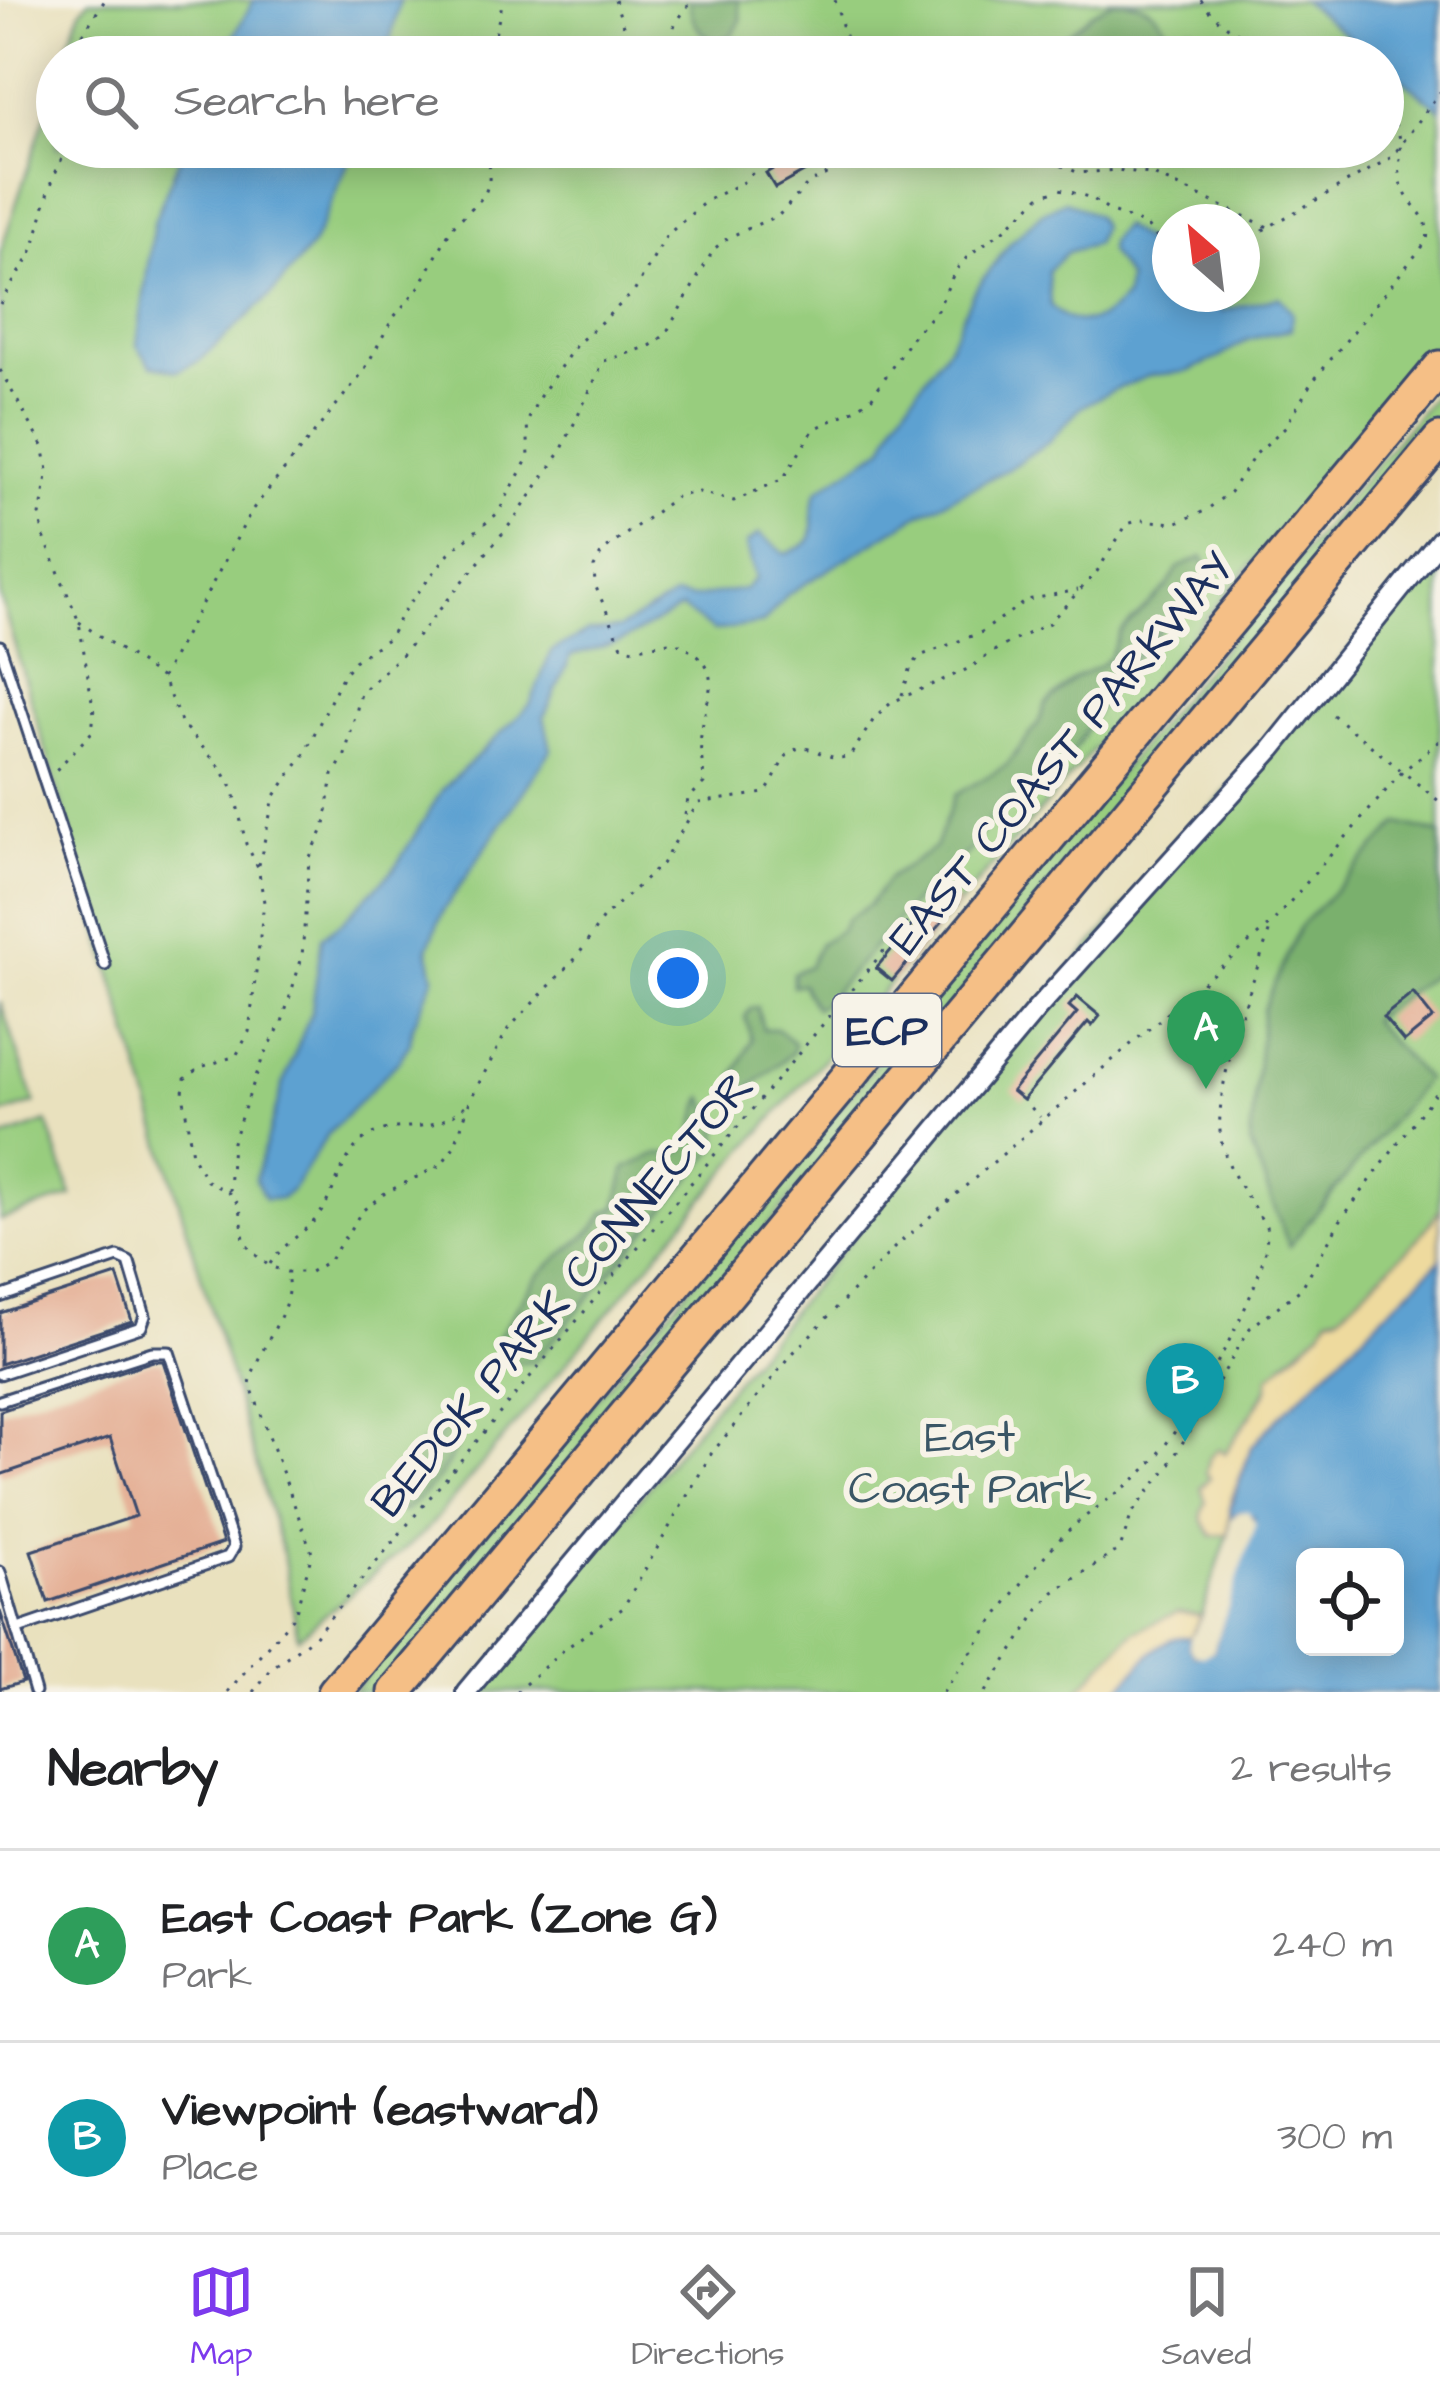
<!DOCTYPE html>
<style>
body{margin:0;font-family:"Architects Daughter",sans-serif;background:#f2f2f2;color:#202124}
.controls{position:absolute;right:36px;bottom:36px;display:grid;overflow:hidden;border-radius:18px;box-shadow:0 6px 30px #0003}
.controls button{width:108px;height:108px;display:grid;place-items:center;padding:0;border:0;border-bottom:3px solid #e0e0e0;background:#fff;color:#202124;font:60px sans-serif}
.compass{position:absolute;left:1152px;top:204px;width:108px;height:108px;border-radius:50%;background:#fff;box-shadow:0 6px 30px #0003;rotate:332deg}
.you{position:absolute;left:678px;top:978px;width:42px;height:42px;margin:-30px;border:9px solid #fff;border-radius:50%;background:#1a73e8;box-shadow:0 0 0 18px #1a73e833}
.badge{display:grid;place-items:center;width:78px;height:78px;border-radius:50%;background:#7c3aed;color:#fff;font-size:39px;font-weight:700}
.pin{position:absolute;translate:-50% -99px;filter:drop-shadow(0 3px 6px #0008)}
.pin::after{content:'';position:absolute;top:63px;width:42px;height:36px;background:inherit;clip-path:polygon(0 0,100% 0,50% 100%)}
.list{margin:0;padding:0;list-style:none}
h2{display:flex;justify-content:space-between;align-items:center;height:156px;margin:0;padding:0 48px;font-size:51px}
h2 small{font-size:39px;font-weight:400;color:#757577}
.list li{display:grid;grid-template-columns:78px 1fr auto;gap:36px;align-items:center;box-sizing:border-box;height:192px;padding:0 48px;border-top:3px solid #e0e0e0}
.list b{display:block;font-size:45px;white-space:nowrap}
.list p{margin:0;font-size:39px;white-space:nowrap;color:#757577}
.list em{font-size:39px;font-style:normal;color:#757577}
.icon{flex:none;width:66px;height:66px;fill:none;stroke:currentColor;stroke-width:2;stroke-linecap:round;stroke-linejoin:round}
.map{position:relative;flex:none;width:1440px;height:1692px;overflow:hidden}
.search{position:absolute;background:#fff;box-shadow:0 6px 30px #0003;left:36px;right:36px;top:36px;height:132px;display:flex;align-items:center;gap:30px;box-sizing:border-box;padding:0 42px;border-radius:66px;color:#757577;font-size:45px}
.sheet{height:540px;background:#fff}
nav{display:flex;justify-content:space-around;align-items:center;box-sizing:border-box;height:168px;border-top:3px solid #e0e0e0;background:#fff;font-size:33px;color:#757577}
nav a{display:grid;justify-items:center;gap:6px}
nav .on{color:#7c3aed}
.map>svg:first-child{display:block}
</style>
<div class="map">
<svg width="1440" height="1692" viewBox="0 0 1440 1692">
<rect width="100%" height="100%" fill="#f7f3e8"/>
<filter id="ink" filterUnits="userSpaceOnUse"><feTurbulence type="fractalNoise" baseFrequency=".00833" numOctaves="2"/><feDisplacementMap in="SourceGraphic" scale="24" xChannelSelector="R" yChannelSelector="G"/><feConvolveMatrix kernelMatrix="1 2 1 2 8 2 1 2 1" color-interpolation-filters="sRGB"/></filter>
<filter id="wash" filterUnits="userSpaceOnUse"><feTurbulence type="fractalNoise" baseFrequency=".004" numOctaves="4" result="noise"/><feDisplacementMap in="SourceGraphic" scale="48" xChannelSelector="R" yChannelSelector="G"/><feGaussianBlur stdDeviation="2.7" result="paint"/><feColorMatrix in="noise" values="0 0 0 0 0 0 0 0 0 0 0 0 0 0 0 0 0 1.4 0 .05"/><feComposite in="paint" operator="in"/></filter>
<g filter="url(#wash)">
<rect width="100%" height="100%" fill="#e9e1be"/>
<g fill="#98cd7e" stroke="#5a7e6e" stroke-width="3" fill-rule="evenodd">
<path d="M89 0H1440V341L1148 687 742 1153 425 1532 298 1637 283 1554 0 596V253L57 80V147H1383V57H64L80 11ZM1170 222H1242V294H1170Z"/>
<polygon points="1440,388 1440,421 379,1692 352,1692"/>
<path d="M1440 546V1210L1418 1239 1340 1314 1329 1316 1320 1331 1285 1361 1210 1478 1224 1532 1228 1534 1201 1616C1146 1607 1112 1656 1077 1692H476L589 1560 1061 981Z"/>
<polygon points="0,1001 35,1103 0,1115"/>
<polygon points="47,1122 72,1196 0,1220 0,1139"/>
</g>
<g fill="#7ab06d" stroke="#4a7066" stroke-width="3">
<path d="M689 0H738L741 20 733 34 718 42C698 33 691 22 689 0Z"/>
<path d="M1113 1C1147 1 1161 11 1172 43L1178 31 1191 27 1203 40 1213 37 1221 42 1218 51 1207 57H1174L1172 49 1169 57H1106L1099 44 1069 50 1064 37 1092 13Z"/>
<polygon points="1203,557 1211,574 1135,658 1121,669 1075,749 1057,769 999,806 968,853 936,877 824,1003 815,1008 802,984 793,986 793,973 809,966 820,943 840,931 847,919 869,905 890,877 935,848 955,795 1007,765 1038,724 1045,705 1073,679 1101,665 1110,656 1120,632 1167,587 1178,568"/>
<polygon points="1399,823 1440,834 1440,969 1371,1020 1426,1079 1289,1246 1250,1143 1263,1010 1300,926"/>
<polygon points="757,1007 763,1029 777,1029 794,1043 793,1052 747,1090 740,1088 734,1076 752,1040 745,1017 751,1008"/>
<path d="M704 1097 719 1126 718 1147 534 1362 506 1364 493 1344C509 1323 520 1299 536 1279 556 1254 592 1239 605 1212L616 1208 626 1168 656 1155 683 1151C696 1136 694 1115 704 1097Z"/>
<path d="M445 1417 463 1425C453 1466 434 1487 402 1513L386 1482 424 1442 436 1443Z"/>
</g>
<g fill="#eeda9e" stroke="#84847e" stroke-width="3">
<path d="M1440 1210V1260L1268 1428 1252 1447 1231 1500 1228 1534 1212 1536C1203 1523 1198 1516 1206 1502L1201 1488 1210 1478 1206 1473 1210 1457 1219 1448 1225 1453 1268 1390 1269 1377 1320 1331 1329 1316 1340 1314 1418 1239Z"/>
<path d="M1178 1612 1201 1616 1190 1638C1158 1633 1138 1672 1116 1692H1077L1134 1632Z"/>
</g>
<g fill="#5da1d1" stroke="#3c6898" stroke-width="3" fill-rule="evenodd">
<polygon points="254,0 400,0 386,57 222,57"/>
<polygon points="1302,0 1440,0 1440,109 1383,64 1383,57 1374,57"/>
<polygon points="184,147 355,147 313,244 272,294 199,361 177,371 151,365 137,345 154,222"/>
<path d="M1066 201 1096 216 1101 227 1095 244 1067 252 1048 271 1050 305C1075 333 1103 323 1125 297L1128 279 1109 251 1110 241 1122 226 1146 242 1172 304 1179 307 1216 294 1222 311 1279 297 1292 312 1291 329 1247 340 1219 358 1185 372 1151 375 1113 390 1081 407 1049 441 1008 469 920 514 788 594 763 623 714 631 681 608 620 642 571 656 544 717 551 750 443 911 428 948 434 977 412 1028 410 1043 400 1059 328 1134 294 1187 281 1199H265L255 1179 284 1082 312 1010 322 937 341 923 394 869 443 789 530 705 551 652 587 632 618 629 675 596 691 598 745 589 756 578 746 544 759 534 785 553C831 542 803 521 818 490L884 447 897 418 951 342 972 295 1010 243 1042 213Z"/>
<path d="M1440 1260V1692H1116C1137 1673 1160 1630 1190 1638L1189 1647 1195 1655 1213 1651 1254 1517 1238 1512 1232 1518 1230 1509 1252 1447 1268 1428ZM1305 1557H1395V1647H1305Z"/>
</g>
<polygon fill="#e9e1be" points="1248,1511 1256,1525 1213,1651 1204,1656 1195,1655 1189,1647 1190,1638 1193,1632 1198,1649 1208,1647 1249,1525 1246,1517 1230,1524 1232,1518 1238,1512"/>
<g id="blocks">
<g fill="#e5b096">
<polygon points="802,152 811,168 775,188 766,173"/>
<polygon points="942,890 958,903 892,981 876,968"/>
<polygon points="1413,993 1433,1018 1404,1042 1383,1017"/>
<polygon points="1077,997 1100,1016 1092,1026 1088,1022 1023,1100 1012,1091 1077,1013 1069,1006"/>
<polygon points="117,1275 132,1321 0,1364 0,1313"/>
<polygon points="153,1361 163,1361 223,1543 48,1602 31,1551 136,1516 110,1438 0,1475 0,1411"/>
<polygon points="0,1611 23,1682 0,1689"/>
</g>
</g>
</g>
<g filter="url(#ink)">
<use href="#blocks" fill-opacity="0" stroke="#3a4a6c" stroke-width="3"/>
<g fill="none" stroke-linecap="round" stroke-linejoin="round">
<defs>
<g id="lane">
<polyline points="0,646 105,965"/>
<polyline points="0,1297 118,1257 129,1262 145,1316 141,1327 0,1374"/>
<polyline points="0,1401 152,1352 169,1352 234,1547 228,1557 18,1629"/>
<polyline points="0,1572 35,1692"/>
</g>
<polyline id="street" points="466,1692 1036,1010 1272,749 1440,540"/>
<g id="highway">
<polyline points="335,1692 1440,368"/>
<polyline points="395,1692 1440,440"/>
</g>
</defs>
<use href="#lane" stroke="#3a4a6c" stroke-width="15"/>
<use href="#street" stroke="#3a4a6c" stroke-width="24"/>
<use href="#highway" stroke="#3a4a6c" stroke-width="39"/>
<g stroke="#3a4a6c" stroke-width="3" stroke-dasharray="3 9" stroke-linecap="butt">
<polyline points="615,0 633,57"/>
<polyline points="835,0 851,57"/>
<path d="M1201 0C1219 30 1258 42 1287 57"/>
<polyline points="75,57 82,35 105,0"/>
<polyline points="490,57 503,0"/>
<polyline points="656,57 667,47 675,24 692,0"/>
<polyline points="956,147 970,153 1049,160 1079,173 1116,170 1151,174 1268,227"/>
<polyline points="1242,242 1392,157 1440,92"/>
<path d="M0 304C9 286 29 262 34 246 44 213 49 177 69 147"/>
<polyline points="0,370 43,446 48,470 40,516 43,534 79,622 94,713 92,732 56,770"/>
<path d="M79 622 162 678 182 724 221 768 234 791 246 844 258 867 264 902 249 1032 236 1056 201 1067 185 1079 183 1092 192 1155 207 1181 229 1193 240 1206 244 1240 250 1250 269 1266 287 1272H310L330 1260 362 1211 385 1193 441 1165 455 1145 471 1098 508 1029 577 957 603 918 662 864 698 803 764 793C776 782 779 760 792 751 810 740 826 764 850 756L874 719 892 702 970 668 997 649 1049 623 1096 573 1127 524 1141 520 1175 523 1205 511 1230 492 1255 455 1286 426 1310 385 1427 241C1431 216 1413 210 1404 191 1391 159 1414 138 1383 110"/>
<polyline points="162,678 252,510 363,372 393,318 420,286 452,227 484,196 489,183 490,147"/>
<polyline points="902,695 911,667 920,656 982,632 1027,600 1078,590"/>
<polyline points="1333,715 1440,802"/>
<path d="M685 815 688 799 704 783C704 767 699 752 701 735 707 689 729 667 673 641L634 649 622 646 595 585 594 567 602 552 677 496 699 492 734 501 783 479 814 429 856 409 872 397 912 337 938 309 955 271 969 255 1004 230 1040 196 1060 189 1092 198 1109 211 1146 225 1170 253"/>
<polyline points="259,865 274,797 303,757 343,675 354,661 390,637 402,613 449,553 498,513 529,456 527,423 538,399 576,345 634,292 667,235 706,201 743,182 759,167 768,147"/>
<polyline points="1023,1099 1040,1117"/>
<polyline points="229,1191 232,1142 262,1060 282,1022 302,957 309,859 325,825 333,775 345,755 361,693 408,648 516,517 560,453 604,361 650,346 665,335 714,249 729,237 779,215 809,183 842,166 846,158 843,147"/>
<path d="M270 1264C283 1244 300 1236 316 1219 335 1196 341 1156 364 1139 396 1116 431 1141 467 1103"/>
<path d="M227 1692 295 1615 312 1553 250 1384C256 1348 296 1311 287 1275"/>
<polyline points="253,1692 273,1667 314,1637 907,923"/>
<polyline points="516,1692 566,1648 623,1608 711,1454 793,1353 897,1245 1271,924 1402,772 1440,740"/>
<path d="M943 1692C980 1640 1016 1585 1060 1539 1087 1510 1126 1492 1152 1462 1185 1424 1276 1275 1266 1226 1250 1201 1229 1173 1222 1144 1209 1092 1255 979 1271 926"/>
<polyline points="986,1692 1042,1605 1054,1592 1120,1549 1132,1513 1167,1469 1250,1328 1301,1289 1340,1221 1440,1087"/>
</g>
<use href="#lane" stroke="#fff" stroke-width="9"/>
<use href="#street" stroke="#fff" stroke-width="18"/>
<use href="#highway" stroke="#f5bf86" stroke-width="33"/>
</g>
</g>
<g text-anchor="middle" stroke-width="12" stroke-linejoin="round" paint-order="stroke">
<rect fill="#f7f3e8" stroke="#5d6a87" stroke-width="3" x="833" y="994" width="108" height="72" rx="9"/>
<g font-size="42" font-weight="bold" fill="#1b2f5e">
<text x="887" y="1045">ECP</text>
</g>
<g font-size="45" fill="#1b2f5e" stroke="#f7f3e8">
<text transform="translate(1060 752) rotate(-50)" y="16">EAST COAST PARKWAY</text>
<text transform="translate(561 1293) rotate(-50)" y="16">BEDOK PARK CONNECTOR</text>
</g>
<g font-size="45" fill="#3a5666" stroke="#f7f3e8">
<text x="970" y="1451">East<tspan x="970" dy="52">Coast Park</tspan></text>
</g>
</g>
</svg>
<div class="controls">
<button><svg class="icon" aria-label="locate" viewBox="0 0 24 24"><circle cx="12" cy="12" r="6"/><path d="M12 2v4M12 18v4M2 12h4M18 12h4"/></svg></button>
</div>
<svg class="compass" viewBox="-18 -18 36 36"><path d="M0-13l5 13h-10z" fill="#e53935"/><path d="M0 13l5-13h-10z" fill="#757577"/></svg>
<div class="you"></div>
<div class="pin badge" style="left:1206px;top:1089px;background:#2e9e5b">A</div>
<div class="pin badge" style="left:1185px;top:1442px;background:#0f9aa8">B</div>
<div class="search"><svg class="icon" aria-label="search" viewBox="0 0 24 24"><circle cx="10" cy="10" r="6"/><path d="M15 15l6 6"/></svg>Search here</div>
</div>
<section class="sheet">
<h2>Nearby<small>2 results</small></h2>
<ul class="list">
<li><span class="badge" style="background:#2e9e5b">A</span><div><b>East Coast Park (Zone G)</b><p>Park</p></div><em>240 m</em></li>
<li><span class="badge" style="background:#0f9aa8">B</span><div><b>Viewpoint (eastward)</b><p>Place</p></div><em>300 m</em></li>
</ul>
</section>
<nav>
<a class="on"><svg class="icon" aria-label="map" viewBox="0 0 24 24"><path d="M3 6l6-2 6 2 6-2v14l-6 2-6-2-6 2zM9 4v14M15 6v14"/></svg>Map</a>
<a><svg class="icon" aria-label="directions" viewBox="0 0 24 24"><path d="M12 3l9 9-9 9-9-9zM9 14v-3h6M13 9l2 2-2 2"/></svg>Directions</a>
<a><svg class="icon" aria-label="saved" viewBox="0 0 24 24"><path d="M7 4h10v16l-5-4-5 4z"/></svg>Saved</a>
</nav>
